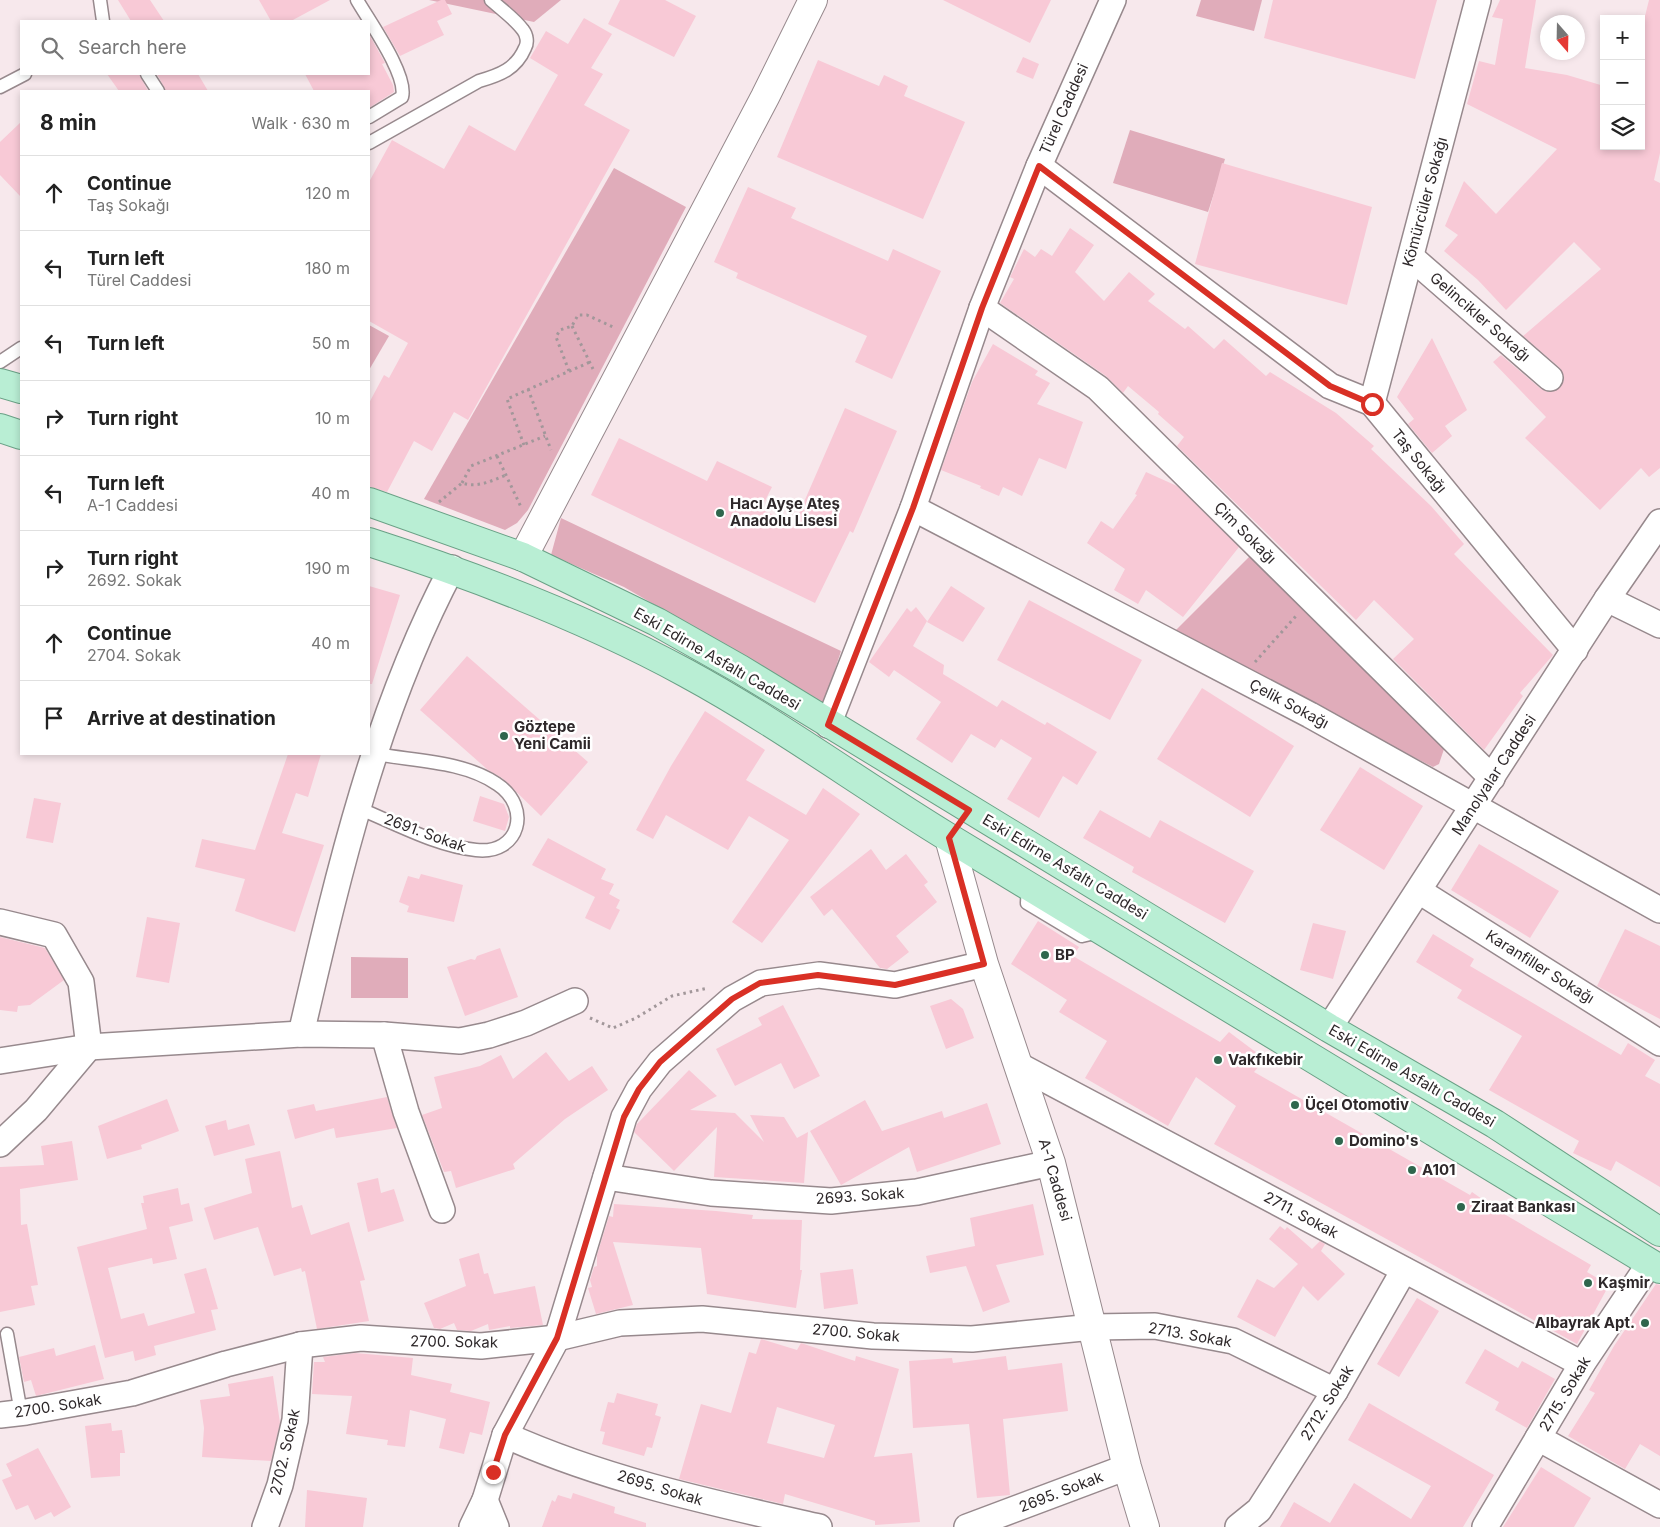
<!DOCTYPE html>
<meta charset="utf-8">
<style>
body{margin:0;font-family:Inter,sans-serif;background:#f6f6f6;color:#222}
.controls{position:absolute;right:15px;top:15px;display:grid;overflow:hidden;border-radius:0px;box-shadow:0 2px 8px #0003}
.controls button{width:45px;height:45px;display:grid;place-items:center;padding:0;border:0;border-bottom:1px solid #e0e0e0;background:#fff;color:#222;font:25px sans-serif}
.compass{position:absolute;left:1540px;top:15px;width:45px;height:45px;border-radius:50%;background:#fff;box-shadow:0 2px 8px #0003;rotate:160deg}
.stop{position:absolute;width:15px;height:15px;margin:-11px;border:4px solid #d93025;border-radius:50%;background:#fff}
.stop.end{background:#d93025;border-color:#fff;box-shadow:0 1px 5px #0008}
.list{margin:0;padding:0;list-style:none}
h2{display:flex;justify-content:space-between;align-items:center;height:65px;margin:0;padding:0 20px;font-size:21px}
h2 small{font-size:16px;font-weight:400;color:#767676}
.list li{display:grid;grid-template-columns:32px 1fr auto;gap:15px;align-items:center;box-sizing:border-box;height:75px;padding:0 20px;border-top:1px solid #e0e0e0}
.list b{display:block;font-size:19px;white-space:nowrap}
.list p{margin:0;font-size:16px;white-space:nowrap;color:#767676}
.list em{font-size:16px;font-style:normal;color:#767676}
.icon{flex:none;width:28px;height:28px;fill:none;stroke:currentColor;stroke-width:2;stroke-linecap:round;stroke-linejoin:round}
.map{position:relative;flex:none;width:1660px;height:1527px;overflow:hidden}
.search{position:absolute;background:#fff;box-shadow:0 2px 8px #0003;left:20px;top:20px;width:350px;height:55px;display:flex;align-items:center;gap:12px;box-sizing:border-box;padding:0 18px;border-radius:0px;color:#767676;font-size:19px}
.panel{position:absolute;background:#fff;box-shadow:0 2px 8px #0003;left:20px;top:90px;width:350px;height:665px;border-radius:0px}
.map>svg:first-child{display:block}
</style>
<div class="map">
<svg width="1660" height="1527" viewBox="0 0 1660 1527">
<rect width="100%" height="100%" fill="#f7e8ec"/>
<g fill="#e0acba">
<polygon points="429,0 561,0 534,22"/>
<polygon points="1201,0 1262,0 1254,31 1196,16"/>
<polygon points="1130,130 1225,159 1208,212 1113,183"/>
<polygon points="614,168 686,207 528,510 517,523 505,530 424,499"/>
<polygon points="369,325 389,336 369,370"/>
<polygon points="561,518 841,651 824,703 624,587 551,555"/>
<polygon points="1250,556 1446,743 1439,764 1433,767 1173,633"/>
<polygon points="351,957 408,958 408,998 351,998"/>
</g>
<g fill="#f8c9d6" fill-rule="evenodd">
<polygon points="118,0 150,0 164,21 131,21"/>
<polygon points="259,0 330,0 291,21 271,21"/>
<polygon points="441,0 445,0 452,14 437,21 444,35 400,56 383,27"/>
<polygon points="620,0 665,0 696,16 674,57 608,24"/>
<polygon points="943,0 1051,0 1030,43"/>
<polygon points="1273,0 1437,0 1415,79 1264,38"/>
<polygon points="1500,0 1536,0 1525,68 1567,75 1604,86 1604,146 1641,146 1641,32 1649,0 1660,0 1660,153 1654,180 1660,183 1660,468 1649,477 1641,468 1600,510 1525,438 1546,417 1493,362 1501,355 1541,389 1548,392 1560,388 1564,380 1560,368 1523,336 1601,269 1574,242 1506,310 1478,280 1444,251 1458,235 1445,226 1464,181 1496,214 1557,149 1467,104 1479,61 1495,65 1503,19 1492,17"/>
<polygon points="584,18 612,34 591,68 603,74 584,105 630,130 468,420 454,412 432,451 414,441 387,492 369,487 369,403 384,375 389,378 408,343 369,321 369,182 392,140 444,169 469,125 515,151 558,75 530,58 546,31 568,44"/>
<polygon points="369,34 385,63 382,64 393,85 394,92 369,108 369,91 314,91 305,74 369,74"/>
<polygon points="1023,57 1039,64 1033,79 1016,72"/>
<polygon points="818,60 879,86 884,75 908,86 904,96 965,122 923,219 777,157"/>
<polygon points="107,74 139,74 148,91 119,91"/>
<polygon points="157,74 198,74 208,91 166,91"/>
<polygon points="21,122 21,197 0,175 0,142"/>
<polygon points="1222,163 1372,207 1347,305 1195,264"/>
<polygon points="748,187 796,208 791,218 888,261 893,249 941,271 892,379 855,362 867,336 736,278 738,273 714,262"/>
<polygon points="1070,228 1094,245 1075,272 1104,301 1129,272 1155,294 1148,301 1185,329 1188,326 1214,349 1224,339 1266,376 1270,372 1336,413 1374,446 1371,449 1431,506 1464,544 1454,554 1553,655 1520,693 1523,696 1484,750 1393,659 1414,639 1374,600 1356,620 1177,446 1184,437 1158,414 1159,412 1128,386 1123,393 1106,376 1000,303 1014,279 1010,277 1024,249 1035,257 1041,249 1052,256"/>
<polygon points="1432,338 1467,410 1445,426 1452,436 1432,453 1408,424 1414,419 1397,397"/>
<polygon points="993,344 1038,371 1035,375 1050,383 1037,404 1083,422 1066,469 1039,458 1022,496 1003,487 999,496 980,488 981,486 941,470 972,382"/>
<polygon points="845,408 897,431 853,533 850,531 815,603 591,495 619,438 707,481 717,461 772,487 761,509 794,525"/>
<polygon points="1146,472 1177,486 1239,547 1183,617 1146,590 1138,604 1114,590 1125,569 1087,543 1101,521 1113,529 1137,495 1135,494"/>
<polygon points="369,586 400,595 372,684 369,684"/>
<polygon points="951,586 985,608 963,642 927,622"/>
<polygon points="1029,600 1142,660 1110,720 997,660"/>
<polygon points="916,607 927,621 913,646 944,665 943,674 997,707 1002,700 1045,725 1047,722 1097,752 1077,785 1063,776 1039,818 1007,799 1032,758 1001,739 995,748 971,734 952,763 916,739 941,702 894,670 889,677 869,662 907,608 911,612"/>
<polygon points="467,656 588,762 541,816 502,778 488,770 420,710"/>
<polygon points="1202,688 1294,746 1250,817 1157,759"/>
<polygon points="705,711 765,750 746,780 806,815 823,788 860,814 762,943 732,922 789,840 749,816 728,850 666,815 653,839 636,830 671,766"/>
<polygon points="288,754 321,754 308,797 296,793 282,833 324,845 295,932 235,911 245,879 195,867 202,839 255,850"/>
<polygon points="1360,767 1423,806 1384,870 1320,830"/>
<polygon points="480,796 504,804 509,817 505,831 473,821"/>
<polygon points="34,798 61,803 53,843 26,838"/>
<polygon points="1100,810 1150,838 1160,820 1254,871 1225,923 1132,872 1134,867 1083,838"/>
<polygon points="548,838 606,869 601,879 614,884 609,894 620,900 616,908 620,910 610,930 585,918 595,897 532,865"/>
<polygon points="1479,844 1559,891 1530,938 1451,890"/>
<polygon points="871,849 886,870 906,854 928,882 924,885 937,902 896,936 909,952 887,969 880,968 832,909 824,916 810,897"/>
<polygon points="421,874 463,885 454,922 407,912 409,906 399,902 408,876 419,879"/>
<polygon points="147,917 180,923 169,983 136,977"/>
<polygon points="1038,921 1079,947 1073,956 1220,1042 1229,1032 1265,1059 1254,1072 1470,1195 1472,1192 1499,1211 1591,1265 1587,1272 1609,1285 1577,1344 1214,1144 1236,1106 1196,1077 1168,1126 1085,1078 1107,1041 1059,1012 1067,1000 1011,964"/>
<polygon points="1313,923 1346,931 1333,979 1300,970"/>
<polygon points="1625,929 1660,946 1660,1019 1597,986"/>
<polygon points="1433,934 1474,959 1470,966 1621,1055 1628,1043 1655,1060 1645,1076 1660,1084 1660,1187 1616,1161 1611,1171 1573,1153 1579,1141 1489,1090 1522,1036 1457,998 1462,990 1416,962"/>
<polygon points="0,937 45,948 64,980 30,1005 18,1006 17,1012 0,1010"/>
<polygon points="500,948 518,997 465,1016 447,967 471,959 475,960 477,956"/>
<polygon points="951,999 963,1009 974,1038 946,1049 930,1006"/>
<polygon points="783,1005 820,1076 794,1089 781,1063 735,1086 716,1049 762,1025 758,1018"/>
<polygon points="546,1052 569,1081 592,1066 608,1090 565,1119 513,1164 515,1169 456,1188 451,1171 444,1172 422,1115 442,1108 434,1077 480,1066 501,1055 513,1079"/>
<polygon points="689,1070 717,1096 690,1110 735,1113 764,1142 750,1115 784,1117 797,1138 808,1132 804,1183 714,1177 717,1127 674,1171 634,1132 637,1124"/>
<polygon points="387,1097 397,1128 336,1138 334,1128 295,1139 287,1110 314,1104 316,1111"/>
<polygon points="167,1099 179,1131 141,1145 142,1149 107,1159 98,1126"/>
<polygon points="865,1100 882,1131 942,1111 944,1118 987,1103 1001,1144 917,1172 909,1147 841,1185 810,1131"/>
<polygon points="226,1120 228,1130 249,1124 255,1145 214,1156 205,1126"/>
<polygon points="72,1141 78,1180 20,1189 21,1225 27,1224 38,1285 31,1286 35,1305 0,1312 0,1167 44,1165 41,1146"/>
<polygon points="280,1151 292,1208 302,1205 311,1235 349,1222 365,1280 360,1281 369,1321 317,1329 305,1271 302,1272 301,1268 274,1276 258,1227 214,1240 204,1208 252,1193 245,1159"/>
<polygon points="378,1178 381,1193 394,1189 404,1221 368,1232 357,1183"/>
<polygon points="178,1188 181,1205 189,1203 193,1221 169,1227 177,1259 153,1264 152,1258 108,1268 121,1319 144,1313 148,1326 195,1313 184,1274 206,1268 218,1309 211,1310 216,1330 154,1346 156,1355 135,1361 133,1351 105,1358 77,1247 147,1229 141,1203 144,1203 143,1196"/>
<polygon points="614,1204 716,1211 753,1215 752,1219 802,1220 800,1270 802,1270 796,1308 707,1294 701,1248 613,1242 633,1305 596,1314 588,1288 592,1287 590,1280 594,1267 597,1266 597,1255 609,1216 613,1217"/>
<polygon points="1033,1204 1044,1255 996,1265 1010,1302 983,1312 966,1266 930,1273 926,1256 975,1246 970,1218"/>
<polygon points="1280,1226 1285,1230 1287,1227 1312,1249 1320,1241 1325,1244 1321,1251 1345,1274 1318,1301 1303,1286 1275,1337 1237,1317 1257,1279 1274,1288 1298,1264 1269,1239"/>
<polygon points="479,1253 484,1274 488,1273 494,1294 535,1286 543,1325 510,1328 510,1326 489,1330 488,1324 471,1331 457,1330 454,1323 440,1329 434,1328 424,1303 466,1286 459,1259"/>
<polygon points="853,1269 858,1304 824,1309 820,1273"/>
<polygon points="1656,1284 1660,1285 1660,1456 1640,1444 1625,1469 1568,1436 1595,1393 1589,1390 1614,1346"/>
<polygon points="1417,1298 1439,1311 1399,1377 1377,1364"/>
<path d="M761 1339 797 1350 801 1343 855 1361 856 1356 899 1369 874 1457 912 1453 920 1522 875 1525V1521L785 1494 783 1504 679 1479 701 1404 731 1413 749 1352 756 1354ZM777 1407 835 1425 824 1458 767 1443Z"/>
<polygon points="95,1345 104,1379 36,1396 31,1380 24,1382 19,1357 54,1348 56,1356"/>
<polygon points="1485,1349 1518,1368 1522,1361 1555,1379 1527,1428 1495,1410 1499,1402 1465,1383"/>
<polygon points="355,1353 413,1358 411,1375 452,1384 450,1392 490,1402 482,1435 470,1432 464,1454 439,1448 446,1419 410,1410 405,1447 387,1445 388,1440 346,1434 352,1396 312,1394 314,1362 325,1362 323,1357"/>
<polygon points="1006,1356 1008,1370 1062,1363 1068,1411 1003,1419 1010,1495 977,1498 969,1424 913,1428 909,1361 952,1358 953,1363"/>
<polygon points="273,1376 280,1423 271,1461 202,1457 204,1428 200,1400 230,1396 228,1384"/>
<polygon points="617,1393 658,1404 655,1415 661,1417 652,1448 647,1447 644,1456 602,1444 605,1432 600,1431 608,1402 614,1403"/>
<polygon points="1369,1403 1494,1475 1463,1527 1280,1527 1294,1502 1330,1523 1354,1483 1411,1519 1431,1486 1348,1440"/>
<polygon points="111,1423 112,1431 122,1430 125,1453 120,1453 120,1476 91,1478 85,1426"/>
<polygon points="38,1448 71,1507 54,1517 51,1512 35,1520 28,1505 16,1510 2,1480 12,1476 6,1464"/>
<polygon points="1541,1467 1591,1498 1574,1527 1503,1527"/>
<polygon points="307,1490 367,1498 363,1527 305,1527"/>
<polygon points="573,1493 615,1507 614,1513 646,1523 646,1527 542,1527 552,1500 555,1502 558,1495 571,1499"/>
</g>
<g fill="none" stroke-linecap="round" stroke-linejoin="round">
<defs>
<g id="lane">
<polyline points="100,0 103,21"/>
<path d="M357 0C369 21 408 75 402 97L369 117"/>
<polyline points="147,74 158,91"/>
<polyline points="0,87 25,74"/>
<path d="M369 143 479 81C500 75 516 69 525 48 528 43 527 35 523 30 515 19 501 9 491 0"/>
<polyline points="0,362 21,348"/>
<path d="M358 808C395 823 436 846 476 850 520 855 532 807 497 784 464 761 414 761 376 754"/>
<polyline points="1028,885 1027,903 1082,936 1099,932"/>
<polyline points="7,1334 21,1413"/>
</g>
<g id="street">
<polyline points="1039,166 1330,386 1372,403 1575,650"/>
<polyline points="1411,257 1550,378"/>
<polyline points="982,308 1098,388 1492,778"/>
<polyline points="1372,403 1478,0"/>
<polyline points="913,508 1310,715 1660,910"/>
<polyline points="1607,599 1660,625"/>
<polyline points="828,725 913,508 982,308 1039,166 1113,0"/>
<polyline points="1419,891 1660,1043"/>
<polyline points="0,922 54,935 81,982 89,1047 36,1110 0,1144"/>
<polyline points="1329,1028 1607,599 1660,522"/>
<path d="M301 1034C338 875 375 713 452 568"/>
<polyline points="384,1035 406,1112 442,1210"/>
<polyline points="0,1061 89,1047 301,1034 384,1035 460,1041 489,1035 526,1023 575,1001"/>
<polyline points="1020,1066 1582,1364"/>
<polyline points="606,1177 711,1193 831,1201 917,1192 1051,1163"/>
<polyline points="0,1415 26,1412 132,1393 226,1364 300,1345 361,1338 481,1346 557,1338 620,1323 702,1319 873,1336 972,1339 1093,1327 1155,1326 1233,1341 1335,1391"/>
<path d="M505 1435C605 1480 713 1503 819 1527"/>
<polyline points="1538,1438 1660,1505"/>
<polyline points="485,1500 496,1527"/>
<polyline points="265,1527 280,1485 295,1420 300,1345"/>
<polyline points="472,1527 485,1500 505,1435 557,1338 624,1117 639,1089 660,1062 732,999 761,983 819,975 895,985 984,964"/>
<polyline points="967,1527 1127,1467"/>
<polyline points="1238,1527 1259,1510 1335,1391 1404,1270"/>
<polyline points="1485,1527 1582,1364 1650,1263"/>
</g>
<g id="secondary">
<polyline points="523,557 765,97 813,0"/>
<polyline points="949,838 984,964 1051,1163 1127,1467 1145,1527"/>
</g>
<g id="primary">
<polyline points="0,383 21,389"/>
<polyline points="0,428 21,435"/>
<polyline points="369,502 523,557 657,622 740,669 1329,1028 1495,1124 1660,1232"/>
<path d="M369 542C478 577 585 618 686 673 778 723 862 785 951 839 1187 983 1424 1125 1660 1269"/>
</g>
</defs>
<use href="#lane" stroke="#97898d" stroke-width="15"/>
<use href="#street" stroke="#97898d" stroke-width="28"/>
<use href="#secondary" stroke="#97898d" stroke-width="30"/>
<use href="#primary" stroke="#6aa186" stroke-width="30"/>
<g stroke="#a2979a" stroke-width="3" stroke-dasharray="2.5 4" stroke-linecap="butt">
<polyline points="572,326 593,369"/>
<polyline points="569,371 556,337 560,330 572,326 578,315 587,315 615,328"/>
<polyline points="528,389 551,450"/>
<polyline points="524,445 507,399 590,362"/>
<polyline points="497,456 521,507"/>
<polyline points="462,483 471,466 545,436"/>
<path d="M439 502 462 483C478 488 491 481 506 475"/>
<polyline points="1255,662 1296,616"/>
<polyline points="590,1018 613,1028 636,1018 672,996 708,988"/>
</g>
<use href="#lane" stroke="#fff" stroke-width="12"/>
<use href="#street" stroke="#fff" stroke-width="25"/>
<use href="#secondary" stroke="#fff" stroke-width="28"/>
<use href="#primary" stroke="#b9eed4" stroke-width="28"/>
</g>
<g fill="none" stroke-linecap="round" stroke-linejoin="round">
<polyline stroke="#d93025" stroke-width="6" points="493,1472 505,1435 557,1338 624,1117 639,1089 660,1062 732,999 760,983 818,975 895,985 984,964 949,838 969,810 828,725 913,508 982,308 1039,166 1330,386 1372,404"/>
</g>
<g fill="#2f664d" stroke="#fff" stroke-width="2">
<circle cx="720" cy="513" r="5"/>
<circle cx="504" cy="736" r="5"/>
<circle cx="1045" cy="955" r="5"/>
<circle cx="1218" cy="1060" r="5"/>
<circle cx="1295" cy="1105" r="5"/>
<circle cx="1339" cy="1141" r="5"/>
<circle cx="1412" cy="1170" r="5"/>
<circle cx="1461" cy="1207" r="5"/>
<circle cx="1588" cy="1283" r="5"/>
<circle cx="1645" cy="1323" r="5"/>
</g>
<g text-anchor="middle" stroke-width="5" stroke-linejoin="round" paint-order="stroke">
<g font-size="15" fill="#2e282a" stroke="#fff">
<text transform="translate(1064 109) rotate(-66)" y="5">Türel Caddesi</text>
<text transform="translate(1425 202) rotate(-75)" y="5">Kömürcüler Sokağı</text>
<text transform="translate(1480 317) rotate(41)" y="5">Gelincikler Sokağı</text>
<text transform="translate(1419 461) rotate(51)" y="5">Taş Sokağı</text>
<text transform="translate(1245 533) rotate(45)" y="5">Çim Sokağı</text>
<text transform="translate(717 659) rotate(30)" y="5">Eski Edirne Asfaltı Caddesi</text>
<text transform="translate(1289 704) rotate(28)" y="5">Çelik Sokağı</text>
<text transform="translate(1494 775) rotate(-57)" y="5">Manolyalar Caddesi</text>
<text transform="translate(425 833) rotate(20)" y="5">2691. Sokak</text>
<text transform="translate(1065 867) rotate(31)" y="5">Eski Edirne Asfaltı Caddesi</text>
<text transform="translate(1540 967) rotate(32)" y="5">Karanfiller Sokağı</text>
<text transform="translate(1412 1076) rotate(30)" y="5">Eski Edirne Asfaltı Caddesi</text>
<text transform="translate(1055 1180) rotate(74)" y="5">A-1 Caddesi</text>
<text transform="translate(860 1196) rotate(-4)" y="5">2693. Sokak</text>
<text transform="translate(1301 1215) rotate(28)" y="5">2711. Sokak</text>
<text transform="translate(856 1333) rotate(5)" y="5">2700. Sokak</text>
<text transform="translate(1190 1335) rotate(10)" y="5">2713. Sokak</text>
<text transform="translate(454 1342) rotate(1)" y="5">2700. Sokak</text>
<text transform="translate(1565 1394) rotate(-59)" y="5">2715. Sokak</text>
<text transform="translate(1327 1403) rotate(-58)" y="5">2712. Sokak</text>
<text transform="translate(58 1406) rotate(-9)" y="5">2700. Sokak</text>
<text transform="translate(285 1452) rotate(-77)" y="5">2702. Sokak</text>
<text transform="translate(660 1488) rotate(17)" y="5">2695. Sokak</text>
<text transform="translate(1061 1492) rotate(-21)" y="5">2695. Sokak</text>
</g>
<g font-size="15" font-weight="bold" fill="#2e282a" stroke="#fff" text-anchor="start">
<text x="730" y="509">Hacı Ayşe Ateş<tspan x="730" dy="17">Anadolu Lisesi</tspan></text>
<text x="514" y="732">Göztepe<tspan x="514" dy="17">Yeni Camii</tspan></text>
<text x="1055" y="960">BP</text>
<text x="1228" y="1065">Vakfıkebir</text>
<text x="1305" y="1110">Üçel Otomotiv</text>
<text x="1349" y="1146">Domino's</text>
<text x="1422" y="1175">A101</text>
<text x="1471" y="1212">Ziraat Bankası</text>
<text x="1598" y="1288">Kaşmir</text>
<text x="1635" y="1328" text-anchor="end">Albayrak Apt.</text>
</g>
</g>
</svg>
<div class="controls">
<button>+</button>
<button>−</button>
<button><svg class="icon" aria-label="layers" viewBox="0 0 24 24"><path d="M12 4l9 5-9 5-9-5zM3 14l9 5 9-5"/></svg></button>
</div>
<svg class="compass" viewBox="-18 -18 36 36"><path d="M0-13l5 13h-10z" fill="#e53935"/><path d="M0 13l5-13h-10z" fill="#767676"/></svg>
<div class="stop" style="left:1372px;top:404px"></div>
<div class="stop end" style="left:493px;top:1472px"></div>
<div class="search"><svg class="icon" aria-label="search" viewBox="0 0 24 24"><circle cx="10" cy="10" r="6"/><path d="M15 15l6 6"/></svg>Search here</div>
<section class="panel">
<h2>8 min<small>Walk · 630 m</small></h2>
<ul class="list">
<li><svg class="icon" aria-label="ahead" viewBox="0 0 24 24"><path d="M12 20V5M6 11l6-6 6 6"/></svg><div><b>Continue</b><p>Taş Sokağı</p></div><em>120 m</em></li>
<li><svg class="icon" aria-label="left" viewBox="0 0 24 24"><path d="M17 20v-9H6M10 6l-5 5 5 5"/></svg><div><b>Turn left</b><p>Türel Caddesi</p></div><em>180 m</em></li>
<li><svg class="icon" aria-label="left" viewBox="0 0 24 24"><path d="M17 20v-9H6M10 6l-5 5 5 5"/></svg><div><b>Turn left</b></div><em>50 m</em></li>
<li><svg class="icon" aria-label="right" viewBox="0 0 24 24"><path d="M7 20v-9h11M14 6l5 5-5 5"/></svg><div><b>Turn right</b></div><em>10 m</em></li>
<li><svg class="icon" aria-label="left" viewBox="0 0 24 24"><path d="M17 20v-9H6M10 6l-5 5 5 5"/></svg><div><b>Turn left</b><p>A-1 Caddesi</p></div><em>40 m</em></li>
<li><svg class="icon" aria-label="right" viewBox="0 0 24 24"><path d="M7 20v-9h11M14 6l5 5-5 5"/></svg><div><b>Turn right</b><p>2692. Sokak</p></div><em>190 m</em></li>
<li><svg class="icon" aria-label="ahead" viewBox="0 0 24 24"><path d="M12 20V5M6 11l6-6 6 6"/></svg><div><b>Continue</b><p>2704. Sokak</p></div><em>40 m</em></li>
<li><svg class="icon" aria-label="arrive" viewBox="0 0 24 24"><path d="M6 21V4h12l-3 4 3 4H6"/></svg><div><b>Arrive at destination</b></div></li>
</ul>
</section>
</div>
